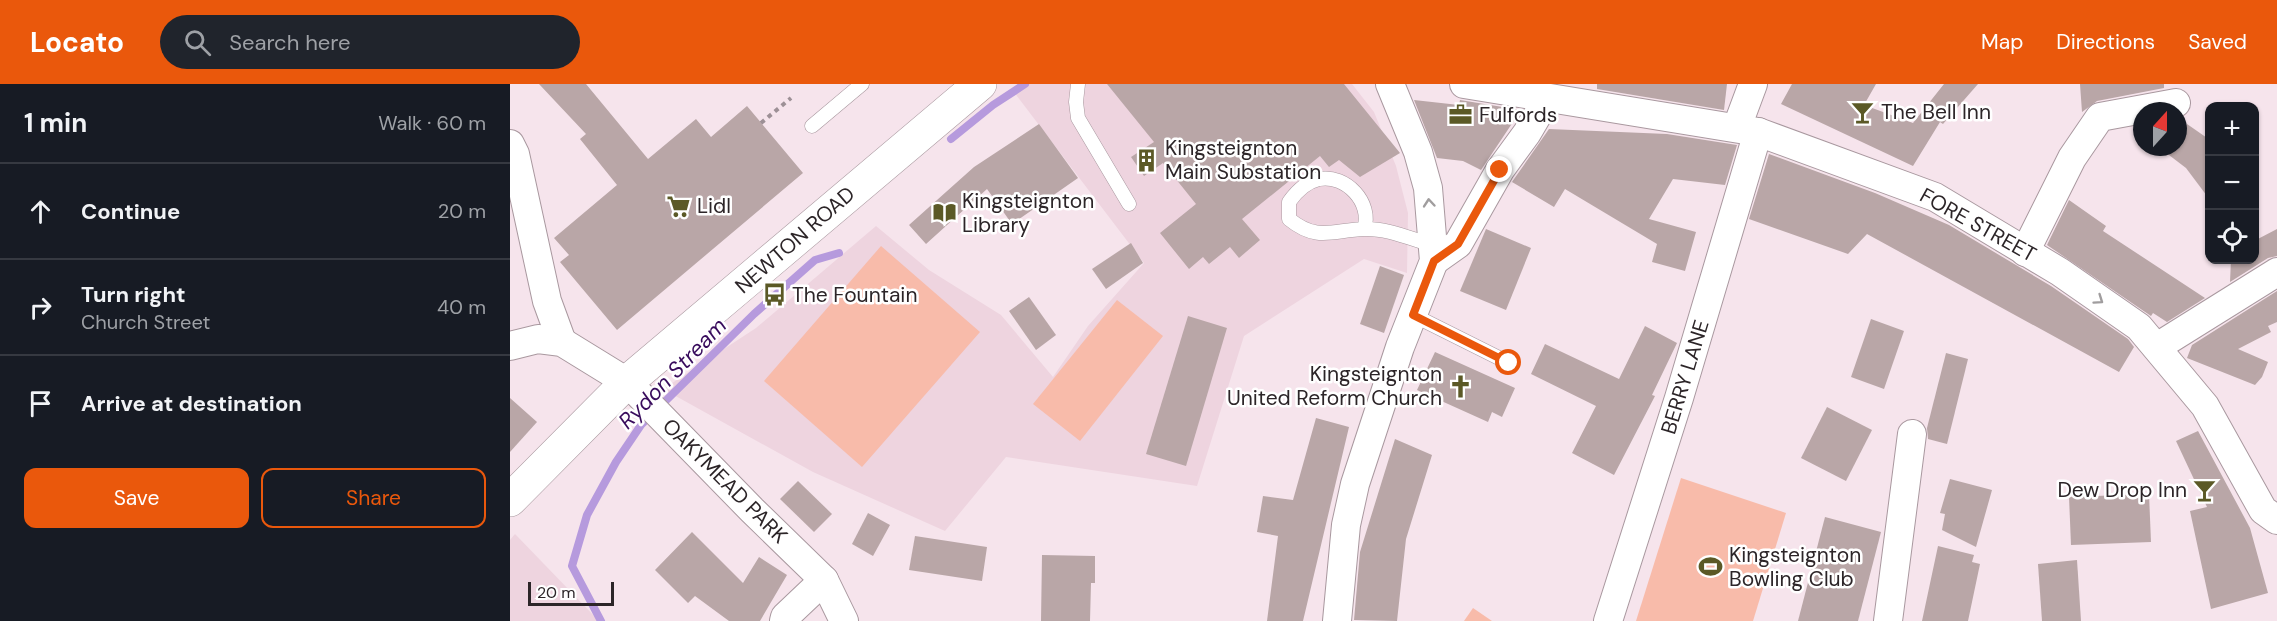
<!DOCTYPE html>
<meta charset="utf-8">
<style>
body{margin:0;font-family:"DM Sans",sans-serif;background:#20242c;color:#f1f3f6}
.controls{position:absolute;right:18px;top:18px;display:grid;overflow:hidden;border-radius:12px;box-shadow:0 2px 4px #0004}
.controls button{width:54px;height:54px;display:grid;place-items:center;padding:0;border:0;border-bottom:2px solid #363941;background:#171b24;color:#f1f3f6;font:30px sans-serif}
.compass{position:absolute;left:1623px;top:18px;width:54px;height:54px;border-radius:50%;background:#171b24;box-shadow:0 2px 4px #0004;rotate:21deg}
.scale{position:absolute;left:18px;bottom:15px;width:86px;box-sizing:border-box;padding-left:6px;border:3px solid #2c2528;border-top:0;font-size:16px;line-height:21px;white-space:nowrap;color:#2c2528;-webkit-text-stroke:4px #fff;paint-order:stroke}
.stop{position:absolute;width:18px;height:18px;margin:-14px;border:4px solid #ea580c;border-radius:50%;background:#fff}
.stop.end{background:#ea580c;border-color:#fff;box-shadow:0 2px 6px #0008}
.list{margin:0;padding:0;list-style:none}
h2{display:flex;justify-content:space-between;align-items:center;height:78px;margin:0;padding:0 24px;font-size:26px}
h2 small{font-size:20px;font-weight:400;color:#9ea1a6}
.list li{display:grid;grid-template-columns:39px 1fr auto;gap:18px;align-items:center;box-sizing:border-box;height:96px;padding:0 24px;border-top:2px solid #363941}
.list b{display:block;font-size:22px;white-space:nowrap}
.list p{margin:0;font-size:20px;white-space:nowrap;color:#9ea1a6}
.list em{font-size:20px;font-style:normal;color:#9ea1a6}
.actions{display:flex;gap:12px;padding:18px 24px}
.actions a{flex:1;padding:14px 0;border:2px solid #ea580c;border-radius:12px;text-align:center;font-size:21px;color:#ea580c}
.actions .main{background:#ea580c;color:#fff}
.icon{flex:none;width:33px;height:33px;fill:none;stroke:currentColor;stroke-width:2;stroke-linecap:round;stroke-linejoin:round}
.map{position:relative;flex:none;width:1767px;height:537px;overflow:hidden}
header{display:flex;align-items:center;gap:36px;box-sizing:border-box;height:84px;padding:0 30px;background:#ea580c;color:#fff}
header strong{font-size:28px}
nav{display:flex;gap:33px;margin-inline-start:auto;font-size:21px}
.search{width:420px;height:54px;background:#20242c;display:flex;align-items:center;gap:15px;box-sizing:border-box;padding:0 21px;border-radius:33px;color:#9ea1a6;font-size:22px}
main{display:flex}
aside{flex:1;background:#171b24}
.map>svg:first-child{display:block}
</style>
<header>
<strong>Locato</strong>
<div class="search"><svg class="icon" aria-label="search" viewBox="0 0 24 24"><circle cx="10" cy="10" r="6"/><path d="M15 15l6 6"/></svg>Search here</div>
<nav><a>Map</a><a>Directions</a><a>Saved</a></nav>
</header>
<main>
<aside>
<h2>1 min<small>Walk · 60 m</small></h2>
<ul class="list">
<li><svg class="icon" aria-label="ahead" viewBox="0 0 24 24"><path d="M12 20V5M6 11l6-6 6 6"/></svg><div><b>Continue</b></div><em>20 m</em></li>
<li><svg class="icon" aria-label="right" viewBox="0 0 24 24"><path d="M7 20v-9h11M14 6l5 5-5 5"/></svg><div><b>Turn right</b><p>Church Street</p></div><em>40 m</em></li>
<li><svg class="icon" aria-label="arrive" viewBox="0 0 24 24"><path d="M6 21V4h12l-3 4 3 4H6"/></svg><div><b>Arrive at destination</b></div></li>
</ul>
<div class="actions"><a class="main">Save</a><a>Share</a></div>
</aside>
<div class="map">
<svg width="1767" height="537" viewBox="0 0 1767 537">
<rect width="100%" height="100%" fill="#f6e4ec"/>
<g fill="#eed4df">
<polygon points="517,0 842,0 864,28 886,82 898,129 897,189 854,175 734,252 687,402 496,373 435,447 303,388 153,305 246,244 366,142 419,186 491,231 543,293 578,242 634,179 504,8"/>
<polygon points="5,450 89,537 0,537 0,456"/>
</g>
<g fill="#f8bbaa">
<polygon points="371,162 470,248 352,383 254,297"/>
<polygon points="607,216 653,252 570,357 523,320"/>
<polygon points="1171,394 1276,429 1243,537 1126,537"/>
<polygon points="963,524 982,537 954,537"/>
</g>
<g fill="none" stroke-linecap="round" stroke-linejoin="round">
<g stroke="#b69add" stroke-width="8">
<polyline points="441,55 483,21 515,0"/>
<polyline points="91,537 62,482 77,431 106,378 131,341 244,230 305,176 329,169"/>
</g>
</g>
<g fill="#b9a6a7">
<polygon points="29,0 76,0 138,75 186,35 201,53 237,22 293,89 107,246 50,178 59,171 44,154 107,101 70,55 76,50"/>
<polygon points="597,0 834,0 890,69 850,93 829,76 819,83 810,72 732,135 750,156 729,174 720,163 699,180 693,173 679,185 650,149 686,120 653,79 634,92 621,73 644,58"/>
<polygon points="1087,0 1217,0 1214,26 1087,5"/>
<polygon points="1282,0 1366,0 1354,21 1403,39 1434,0 1468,0 1433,40 1430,38 1403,82 1271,20"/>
<polygon points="1570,0 1654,0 1654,4 1587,17 1572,28"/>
<polygon points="904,16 949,21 950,16 1011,26 971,86 953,77 927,74"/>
<polygon points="529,40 568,94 502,140 477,105 416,160 399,141 464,83"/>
<polygon points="1677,40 1700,56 1700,116 1676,84 1655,68 1659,63 1668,63 1668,51"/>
<polygon points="1039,45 1157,50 1227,61 1215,101 1163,95 1139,135 1186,148 1175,187 1142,178 1147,160 1055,105 1044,123 1002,98"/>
<polygon points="1259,70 1365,109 1439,141 1541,202 1618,255 1624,263 1609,288 1357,150 1338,170 1239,135"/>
<polygon points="1559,116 1596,142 1593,147 1695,214 1657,238 1643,229 1641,232 1537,161"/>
<polygon points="976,145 1021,164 996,226 950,207"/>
<polygon points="1767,145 1767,172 1758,174 1720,198 1721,176 1744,176 1744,157"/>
<polygon points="621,159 633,179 596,205 582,185"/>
<polygon points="870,182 894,191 874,249 850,240"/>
<polygon points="1767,207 1767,238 1758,242 1761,248 1728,265 1758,278 1752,293 1745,301 1677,274 1682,261"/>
<polygon points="519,213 546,251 526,266 499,227"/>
<polygon points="678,232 717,244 676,382 636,370"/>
<polygon points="1361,235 1394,247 1374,305 1341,293"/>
<polygon points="1135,242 1167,259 1142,311 1145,312 1104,391 1062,369 1086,322 1021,290 1035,260 1109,295"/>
<polygon points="925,268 1005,304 992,333 982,328 978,338 907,306"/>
<polygon points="1436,269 1458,275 1437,360 1418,355 1417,344"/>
<polygon points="0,314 27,338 0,368"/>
<polygon points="1317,323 1362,346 1336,397 1291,374"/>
<polygon points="806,334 839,343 793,537 757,537 768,452 747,448 753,412 783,416"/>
<polygon points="1688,347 1740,444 1758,509 1701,525 1680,427 1697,423 1666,357"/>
<polygon points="885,355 922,371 896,455 887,537 844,536 850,468"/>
<polygon points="1440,395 1482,406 1466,463 1432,446 1435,430 1430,429"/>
<polygon points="288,397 322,430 304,448 270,415"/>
<polygon points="1639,410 1641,458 1561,461 1559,413"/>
<polygon points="358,429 380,441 363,472 342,460"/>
<polygon points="1315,433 1371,448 1348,537 1288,537"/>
<polygon points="182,448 233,499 249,473 277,491 250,537 219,537 185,512 178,519 145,486"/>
<polygon points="405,452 477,463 472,497 399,486"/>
<polygon points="1428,462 1464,471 1462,478 1470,480 1458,537 1412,537"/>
<polygon points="532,471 585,472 585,499 581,499 580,537 531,537"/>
<polygon points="1567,476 1571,537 1532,537 1528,480"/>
</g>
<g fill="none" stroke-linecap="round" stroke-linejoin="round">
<defs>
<g id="lane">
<polyline points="568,0 566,18 568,34 619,120"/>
<polyline points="302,42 352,0"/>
<path d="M854 145C863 119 836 90 809 95 796 98 786 108 779 118V135C807 158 823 146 854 145 877 144 901 155 922 161"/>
<polyline points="903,231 999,279"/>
</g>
<g id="street">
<polyline points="954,0 1248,48 1425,113 1550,188 1629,243 1695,322 1753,426 1767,436"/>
<polyline points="1227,43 1243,0"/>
<polyline points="0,60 5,70 37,217 52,258"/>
<polyline points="1515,168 1562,74 1590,33 1666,19"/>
<polyline points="924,177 948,160 990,86 1017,49 1037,15"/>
<polyline points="0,262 28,255 52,258 117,298 242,426 314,496 334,537"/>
<polyline points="1647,263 1767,188"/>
<polyline points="274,537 275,533 314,496"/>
<polyline points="827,537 836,441 845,400 890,263 924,177 918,104 908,68 880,0"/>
<polyline points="1098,537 1169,314 1248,48"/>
<polyline points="1378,537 1402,350"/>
</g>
<polyline id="secondary" points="0,416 117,298 470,0"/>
</defs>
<use href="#lane" stroke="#a9989f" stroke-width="15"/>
<use href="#street" stroke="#a9989f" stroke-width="30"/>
<use href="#secondary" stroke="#a9989f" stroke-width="34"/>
<polyline stroke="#9d9096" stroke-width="4" stroke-dasharray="4.5 4.5" stroke-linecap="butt" points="251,39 281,14"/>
<use href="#lane" stroke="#fff" stroke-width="14"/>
<use href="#street" stroke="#fff" stroke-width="28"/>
<use href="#secondary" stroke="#fff" stroke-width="33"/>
</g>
<defs><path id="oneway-chevron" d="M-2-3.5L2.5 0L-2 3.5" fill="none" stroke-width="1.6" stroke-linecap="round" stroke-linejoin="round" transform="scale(1.5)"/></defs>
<g stroke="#a09d9e">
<use href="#oneway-chevron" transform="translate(919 119) rotate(-95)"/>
<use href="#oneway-chevron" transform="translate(1589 216) rotate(35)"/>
</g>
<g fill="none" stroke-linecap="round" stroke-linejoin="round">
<polyline stroke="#ea580c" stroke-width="8" points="990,86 948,160 924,177 903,231 999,279"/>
</g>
<defs>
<symbol id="bar-bare" viewBox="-9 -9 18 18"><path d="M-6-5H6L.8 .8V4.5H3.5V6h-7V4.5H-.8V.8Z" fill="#5b5926" stroke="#fff" stroke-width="2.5" paint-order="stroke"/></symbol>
<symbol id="office-bare" viewBox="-9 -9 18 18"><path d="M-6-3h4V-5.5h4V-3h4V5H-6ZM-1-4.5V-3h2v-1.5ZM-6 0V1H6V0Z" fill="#5b5926" stroke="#fff" stroke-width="2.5" paint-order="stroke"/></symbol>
<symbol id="building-bare" viewBox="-9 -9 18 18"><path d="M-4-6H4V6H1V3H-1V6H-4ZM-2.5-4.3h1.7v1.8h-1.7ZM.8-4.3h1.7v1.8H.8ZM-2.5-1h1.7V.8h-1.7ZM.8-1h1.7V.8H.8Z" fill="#5b5926" stroke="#fff" stroke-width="2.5" paint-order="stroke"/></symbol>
<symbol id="supermarket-bare" viewBox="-9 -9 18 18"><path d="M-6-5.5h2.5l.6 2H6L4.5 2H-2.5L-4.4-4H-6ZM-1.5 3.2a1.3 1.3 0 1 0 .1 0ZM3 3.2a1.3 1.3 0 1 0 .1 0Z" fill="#5b5926" stroke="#fff" stroke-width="2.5" paint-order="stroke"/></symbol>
<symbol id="library-bare" viewBox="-9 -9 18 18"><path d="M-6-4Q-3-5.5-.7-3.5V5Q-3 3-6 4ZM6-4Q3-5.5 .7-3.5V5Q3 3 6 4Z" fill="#5b5926" stroke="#fff" stroke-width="2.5" paint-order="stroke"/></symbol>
<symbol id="bus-bare" viewBox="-9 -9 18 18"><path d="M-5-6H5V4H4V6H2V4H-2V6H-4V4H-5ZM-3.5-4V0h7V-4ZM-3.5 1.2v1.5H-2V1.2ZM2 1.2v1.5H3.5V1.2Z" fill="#5b5926" stroke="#fff" stroke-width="2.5" paint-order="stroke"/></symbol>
<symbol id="church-bare" viewBox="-9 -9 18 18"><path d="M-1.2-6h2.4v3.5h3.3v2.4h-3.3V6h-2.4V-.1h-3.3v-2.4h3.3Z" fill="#5b5926" stroke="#fff" stroke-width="2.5" paint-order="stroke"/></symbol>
<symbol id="stadium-bare" viewBox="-9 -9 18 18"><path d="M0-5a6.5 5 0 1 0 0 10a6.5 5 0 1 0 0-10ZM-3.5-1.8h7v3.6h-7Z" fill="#5b5926" stroke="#fff" stroke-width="2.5" paint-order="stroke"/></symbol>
</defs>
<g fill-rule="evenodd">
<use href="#bar-bare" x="1336" y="12" width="33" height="33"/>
<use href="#office-bare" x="934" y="14" width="33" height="33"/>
<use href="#building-bare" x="620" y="60" width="33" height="33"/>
<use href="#supermarket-bare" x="152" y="106" width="33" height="33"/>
<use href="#library-bare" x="418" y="112" width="33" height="33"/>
<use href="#bus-bare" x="248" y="194" width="33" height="33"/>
<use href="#church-bare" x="934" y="286" width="33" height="33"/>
<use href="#bar-bare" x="1678" y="390" width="33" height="33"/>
<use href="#stadium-bare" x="1184" y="466" width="33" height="33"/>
</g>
<g text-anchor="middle" stroke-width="5" stroke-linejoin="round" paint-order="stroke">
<g font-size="21" fill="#2c2528" stroke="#fff" text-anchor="start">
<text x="1371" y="35">The Bell Inn</text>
<text x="969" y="38">Fulfords</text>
<text x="655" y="71">Kingsteignton<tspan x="655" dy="24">Main Substation</tspan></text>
<text x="452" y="124">Kingsteignton<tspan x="452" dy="24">Library</tspan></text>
<text x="187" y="129">Lidl</text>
<text x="282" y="218">The Fountain</text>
<text x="932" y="297" text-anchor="end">Kingsteignton<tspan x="932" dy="24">United Reform Church</tspan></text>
<text x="1677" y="413" text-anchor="end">Dew Drop Inn</text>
<text x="1219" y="478">Kingsteignton<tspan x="1219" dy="24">Bowling Club</tspan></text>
</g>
<g font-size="21" fill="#2c2528" stroke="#fff">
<text transform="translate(1468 141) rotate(29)" y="7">FORE STREET</text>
<text transform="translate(285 156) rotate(-41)" y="7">NEWTON ROAD</text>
<text transform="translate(1175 293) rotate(-73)" y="7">BERRY LANE</text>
<text transform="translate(215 397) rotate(45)" y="7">OAKYMEAD PARK</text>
</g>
<g font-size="22" font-style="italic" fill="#380b5c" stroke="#fff">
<text transform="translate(162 289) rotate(-46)" y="8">Rydon Stream</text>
</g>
</g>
</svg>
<div class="controls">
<button>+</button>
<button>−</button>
<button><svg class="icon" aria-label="locate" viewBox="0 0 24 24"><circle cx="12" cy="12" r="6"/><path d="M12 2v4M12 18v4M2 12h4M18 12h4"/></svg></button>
</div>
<svg class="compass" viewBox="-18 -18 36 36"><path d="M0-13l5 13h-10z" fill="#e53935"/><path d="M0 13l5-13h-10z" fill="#9ea1a6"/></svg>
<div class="scale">20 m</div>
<div class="stop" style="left:999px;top:279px"></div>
<div class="stop end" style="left:990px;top:86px"></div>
</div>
</main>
